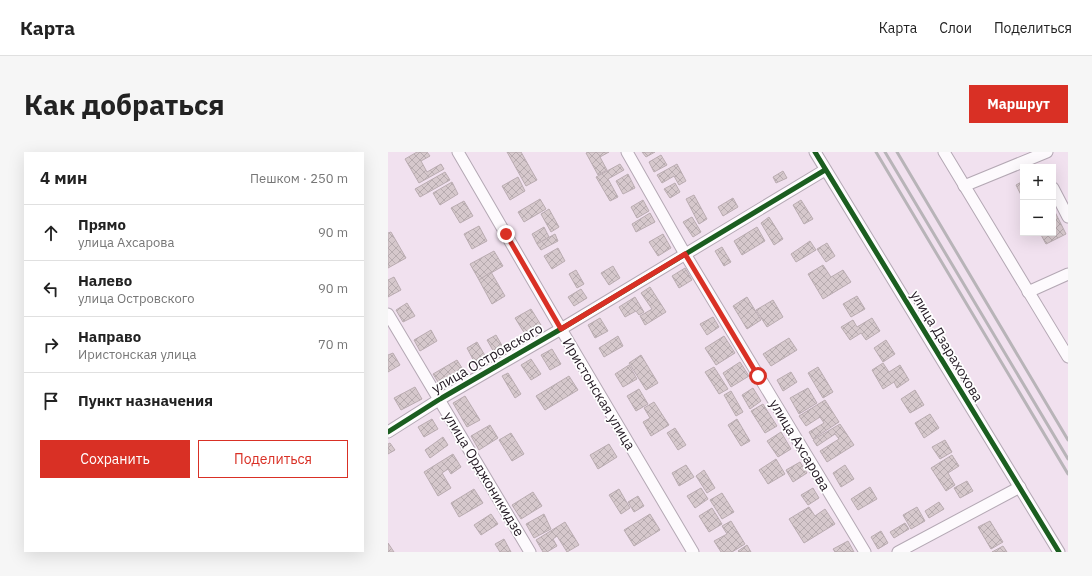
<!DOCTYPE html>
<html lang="ru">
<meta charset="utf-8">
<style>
body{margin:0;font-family:"IBM Plex Sans",sans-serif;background:#f6f6f6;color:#222}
.controls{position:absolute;right:12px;top:12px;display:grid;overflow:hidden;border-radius:0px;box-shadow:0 4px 16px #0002}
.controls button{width:36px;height:36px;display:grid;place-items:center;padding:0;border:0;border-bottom:1px solid #e0e0e0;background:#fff;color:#222;font:20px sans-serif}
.stop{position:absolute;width:12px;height:12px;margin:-9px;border:3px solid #d93025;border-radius:50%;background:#fff}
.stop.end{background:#d93025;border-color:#fff;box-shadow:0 1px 4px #0008}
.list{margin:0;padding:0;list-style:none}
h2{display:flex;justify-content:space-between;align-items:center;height:52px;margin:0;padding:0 16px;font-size:17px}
h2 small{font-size:13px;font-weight:400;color:#767676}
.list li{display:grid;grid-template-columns:26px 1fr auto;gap:12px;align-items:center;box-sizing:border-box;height:56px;padding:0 16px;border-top:1px solid #e0e0e0}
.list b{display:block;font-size:15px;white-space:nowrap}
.list p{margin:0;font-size:13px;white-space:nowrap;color:#767676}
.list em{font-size:13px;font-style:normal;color:#767676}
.actions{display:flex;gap:8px;padding:12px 16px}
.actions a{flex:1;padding:9px 0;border:1px solid #d93025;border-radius:0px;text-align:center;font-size:14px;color:#d93025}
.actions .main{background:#d93025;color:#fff}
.icon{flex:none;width:22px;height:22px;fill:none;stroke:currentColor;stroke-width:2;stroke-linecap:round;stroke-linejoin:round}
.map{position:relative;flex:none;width:680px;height:400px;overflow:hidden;border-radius:0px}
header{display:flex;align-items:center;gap:24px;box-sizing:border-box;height:56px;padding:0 20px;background:#fff;border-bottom:1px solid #e0e0e0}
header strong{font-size:19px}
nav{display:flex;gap:22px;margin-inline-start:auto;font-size:14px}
.intro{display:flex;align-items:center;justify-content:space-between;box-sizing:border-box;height:96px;padding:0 24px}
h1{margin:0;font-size:28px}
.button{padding:10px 18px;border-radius:0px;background:#d93025;color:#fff;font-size:14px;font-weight:700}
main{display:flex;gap:24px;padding:0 24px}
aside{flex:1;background:#fff;border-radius:0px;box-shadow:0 4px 16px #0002}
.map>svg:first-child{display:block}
</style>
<header>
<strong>Карта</strong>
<nav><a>Карта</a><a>Слои</a><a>Поделиться</a></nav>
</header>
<div class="intro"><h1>Как добраться</h1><a class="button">Маршрут</a></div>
<main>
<aside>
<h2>4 мин<small>Пешком · 250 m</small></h2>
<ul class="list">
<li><svg class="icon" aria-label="ahead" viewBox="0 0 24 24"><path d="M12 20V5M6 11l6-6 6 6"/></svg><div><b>Прямо</b><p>улица Ахсарова</p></div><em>90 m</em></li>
<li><svg class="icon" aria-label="left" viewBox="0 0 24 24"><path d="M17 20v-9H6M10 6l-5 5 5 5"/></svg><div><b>Налево</b><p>улица Островского</p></div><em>90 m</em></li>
<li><svg class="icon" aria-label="right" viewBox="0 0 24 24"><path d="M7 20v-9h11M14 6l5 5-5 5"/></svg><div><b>Направо</b><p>Иристонская улица</p></div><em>70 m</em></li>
<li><svg class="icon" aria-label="arrive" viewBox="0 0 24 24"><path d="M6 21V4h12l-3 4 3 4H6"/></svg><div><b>Пункт назначения</b></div></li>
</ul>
<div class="actions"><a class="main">Сохранить</a><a>Поделиться</a></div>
</aside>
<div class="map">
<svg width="680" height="400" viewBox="0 0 680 400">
<defs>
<pattern id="building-cross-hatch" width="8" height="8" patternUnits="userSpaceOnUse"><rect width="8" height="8" fill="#d6c8cc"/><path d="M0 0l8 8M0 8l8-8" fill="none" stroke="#b7abaf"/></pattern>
</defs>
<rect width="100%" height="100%" fill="#f1e1ef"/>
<g fill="url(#building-cross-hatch)" stroke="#baacb1">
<polygon points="29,0 39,0 42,4 33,9 39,20 53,12 56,17 31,31 17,7"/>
<polygon points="119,0 133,0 149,28 138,34"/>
<polygon points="200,0 221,0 212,5 219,18 210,23 198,1"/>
<polygon points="254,0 267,0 258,5"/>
<polygon points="273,3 279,13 266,20 261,10"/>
<polygon points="232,12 236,18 220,27 230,45 222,49 208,25"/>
<polygon points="289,12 298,29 291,33 286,24 274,31 269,23"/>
<polygon points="395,19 399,26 388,31 385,25"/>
<polygon points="57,20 62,28 32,45 27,37"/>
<polygon points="240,22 247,36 235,42 228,29"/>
<polygon points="130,25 137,39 122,48 114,34"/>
<polygon points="635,29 635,47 628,33"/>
<polygon points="64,30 70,42 52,53 45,41"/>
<polygon points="287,31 292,40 282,46 276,37"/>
<polygon points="306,43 319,67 311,72 298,47"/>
<polygon points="345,46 350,55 335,64 330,55"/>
<polygon points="152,47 158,57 136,70 130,60"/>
<polygon points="255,48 261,59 249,66 243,55"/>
<polygon points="413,48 425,67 416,72 405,53"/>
<polygon points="76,49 85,64 72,71 63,56"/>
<polygon points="665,56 678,82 658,92 652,81 665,81"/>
<polygon points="161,57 171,75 163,80 153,62"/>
<polygon points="262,61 267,70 248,80 244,72"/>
<polygon points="304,65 313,80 305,85 295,70"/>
<polygon points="381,65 395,87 386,93 373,71"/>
<polygon points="91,74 99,89 84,97 76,82"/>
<polygon points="156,75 161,85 149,92 144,82"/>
<polygon points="369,75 377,89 354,103 346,89"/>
<polygon points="3,80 18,106 0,116 0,81"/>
<polygon points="167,82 170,89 153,98 149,92"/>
<polygon points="275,82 283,96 270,104 261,90"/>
<polygon points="422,89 428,98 408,110 403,102"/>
<polygon points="439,91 447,104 438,110 429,97"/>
<polygon points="334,95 343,110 336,114 327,99"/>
<polygon points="170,96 177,109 164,117 156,104"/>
<polygon points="106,99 115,114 91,128 82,112"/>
<polygon points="435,113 443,125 455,118 463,130 435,147 420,122"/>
<polygon points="225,114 232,126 221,133 213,121"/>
<polygon points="297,116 304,128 291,136 284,124"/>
<polygon points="188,118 196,132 189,136 181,122"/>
<polygon points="103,120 117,144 104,152 91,128"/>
<polygon points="6,125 13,138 0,145 0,128"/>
<polygon points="262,135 278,160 257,173 252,164 264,157 253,141"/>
<polygon points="193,137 199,146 186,154 180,145"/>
<polygon points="469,144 477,157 463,165 455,152"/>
<polygon points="247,145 256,160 251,163 248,159 237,165 231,155"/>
<polygon points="359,145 373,168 359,177 345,154"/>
<polygon points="385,148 395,165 379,175 368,158"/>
<polygon points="19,151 27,164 15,170 8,158"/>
<polygon points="143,157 153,173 137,182 127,166"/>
<polygon points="325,165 331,175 319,183 312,172"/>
<polygon points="212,166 220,179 207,186 200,173"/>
<polygon points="484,166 492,179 478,188 473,181 462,188 453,175 465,168 469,175"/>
<polygon points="43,178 49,189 32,199 26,188"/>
<polygon points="108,183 116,197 107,202 99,188"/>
<polygon points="230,184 235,194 216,205 211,196"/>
<polygon points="336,184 347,201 328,213 317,196"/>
<polygon points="401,186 409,198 383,214 375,202"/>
<polygon points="498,188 507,202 495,210 486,196"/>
<polygon points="89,190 99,207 88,213 79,196"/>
<polygon points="164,197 173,212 162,218 153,203"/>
<polygon points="5,201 12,213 0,220 0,203"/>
<polygon points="253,203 270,231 258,238 241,211"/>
<polygon points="143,207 153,222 143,228 133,213"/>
<polygon points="69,208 79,224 55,238 45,222"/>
<polygon points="352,210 361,224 343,235 335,221"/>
<polygon points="495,211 501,220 512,213 521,228 509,236 506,230 495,237 484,218"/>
<polygon points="241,213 249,227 235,235 227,222"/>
<polygon points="326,215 340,237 331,242 317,220"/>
<polygon points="430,215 445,240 435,246 420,221"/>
<polygon points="403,220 409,230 395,239 389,228"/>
<polygon points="120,221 133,242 127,246 114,224"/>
<polygon points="181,224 190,238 157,258 148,244"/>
<polygon points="27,235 34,247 13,258 6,246"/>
<polygon points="365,236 373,249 362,257 354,243"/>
<polygon points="420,236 429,251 411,262 402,246"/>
<polygon points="251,237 260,252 248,259 239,244"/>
<polygon points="527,238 536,253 522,261 513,247"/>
<polygon points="343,239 355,260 348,264 336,243"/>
<polygon points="77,244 92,268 79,275 65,251"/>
<polygon points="437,248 451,270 425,287 421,280 436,271 432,265 418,274 411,264"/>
<polygon points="266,250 281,273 263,284 255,270 262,266 256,256"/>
<polygon points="375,252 389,274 377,281 363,259"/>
<polygon points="542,262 551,276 536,286 527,271"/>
<polygon points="44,267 50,277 36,285 30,275"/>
<polygon points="349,267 362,289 353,294 340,273"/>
<polygon points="452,272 466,293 439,310 432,299 451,287 447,282 429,294 425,288"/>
<polygon points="102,273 110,286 91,298 83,284"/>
<polygon points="287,276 298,293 290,298 279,281"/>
<polygon points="393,280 403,297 390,305 379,289"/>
<polygon points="123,281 136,302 124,309 111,288"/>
<polygon points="55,285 60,293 42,306 37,298"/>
<polygon points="557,288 564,300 552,307 544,295"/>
<polygon points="2,291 7,298 0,302 0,292"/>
<polygon points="221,292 229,305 210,317 202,303"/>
<polygon points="65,302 73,315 63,322 60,317 54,321 63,336 50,344 36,320"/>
<polygon points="564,303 571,314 560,321 567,333 558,339 543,316"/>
<polygon points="388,307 397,322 380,332 371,318"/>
<polygon points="412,310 419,321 405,330 398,318"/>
<polygon points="298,313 306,325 291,334 284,321"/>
<polygon points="457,313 466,327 453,335 445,321"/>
<polygon points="316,318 327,336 319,341 308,324"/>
<polygon points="579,329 585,339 572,346 566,336"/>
<polygon points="482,335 489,347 470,358 463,347"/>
<polygon points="313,336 320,347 307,356 299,344"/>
<polygon points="425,336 431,346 420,353 413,343"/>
<polygon points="86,337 95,351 71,365 63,351"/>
<polygon points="231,337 242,356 233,362 221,343"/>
<polygon points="145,340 154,354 133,367 124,353"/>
<polygon points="334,341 346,360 334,367 322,348"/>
<polygon points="250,344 256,354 246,360 240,350"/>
<polygon points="551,350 556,357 541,366 537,359"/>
<polygon points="421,355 427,364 437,357 447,372 416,391 401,367"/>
<polygon points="529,355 537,369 523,377 515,363"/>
<polygon points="324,356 334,372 321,380 311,364"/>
<polygon points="103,362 110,372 93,383 86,373"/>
<polygon points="156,362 163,377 146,386 138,372"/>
<polygon points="262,362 272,378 246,394 236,378"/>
<polygon points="343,369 357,392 344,400 333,400 326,389 339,382 334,374"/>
<polygon points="602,369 615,390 603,397 590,375"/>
<polygon points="177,370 191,393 179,400 169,384 165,387 169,394 159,400 155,400 148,388"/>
<polygon points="517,371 521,377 506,386 502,380"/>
<polygon points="493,379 500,391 490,397 483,385"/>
<polygon points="116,387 123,400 112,400 107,392"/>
<polygon points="460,389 466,400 447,400 445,397"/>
<polygon points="0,391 6,400 0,400"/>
<polygon points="359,393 363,400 351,400 350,399"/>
<polygon points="615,394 619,400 604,400"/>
</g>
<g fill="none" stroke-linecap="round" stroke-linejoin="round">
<defs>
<g id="minor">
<polyline points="70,0 173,177 305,400"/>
<polyline points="239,0 297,102 477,400"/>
<polyline points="427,0 671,400"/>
<polyline points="556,0 680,205"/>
<polyline points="576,34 659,0"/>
<polyline points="665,36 680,65"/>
<polyline points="640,140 680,122"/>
<polyline points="0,162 142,400"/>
<polyline points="0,280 52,247 173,177 437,18"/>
<polyline points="510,400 632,335"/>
</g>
</defs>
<use href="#minor" stroke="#b4a8b4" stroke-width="13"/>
<use href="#minor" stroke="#fdfafd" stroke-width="11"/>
<g stroke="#b8b4b8" stroke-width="3">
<polyline points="488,0 680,322"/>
<polyline points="497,0 680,307"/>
<polyline points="509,0 680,288"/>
</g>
<defs>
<g id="cycleway">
<polyline points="427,0 671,400"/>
<polyline points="0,280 52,247 173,177 437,18"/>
</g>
</defs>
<use href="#cycleway" stroke="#fff" stroke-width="8"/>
<use href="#cycleway" stroke="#1b5e20" stroke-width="5"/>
</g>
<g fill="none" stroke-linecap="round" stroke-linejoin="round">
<polyline stroke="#d93025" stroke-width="5" points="118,82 173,177 297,102 370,224"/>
</g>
<g text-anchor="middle" stroke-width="3.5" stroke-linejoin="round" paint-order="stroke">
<g font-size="14" fill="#221822" stroke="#fff">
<text transform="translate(559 194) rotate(59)" y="5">улица Дзарахохова</text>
<text transform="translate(99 206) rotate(-30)" y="5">улица Островского</text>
<text transform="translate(211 242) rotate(59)" y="5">Иристонская улица</text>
<text transform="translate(412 293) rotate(59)" y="5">улица Ахсарова</text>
<text transform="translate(96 322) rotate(59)" y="5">улица Орджоникидзе</text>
</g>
</g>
</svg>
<div class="controls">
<button>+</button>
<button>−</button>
</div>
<div class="stop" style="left:370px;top:224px"></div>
<div class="stop end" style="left:118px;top:82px"></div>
</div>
</main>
